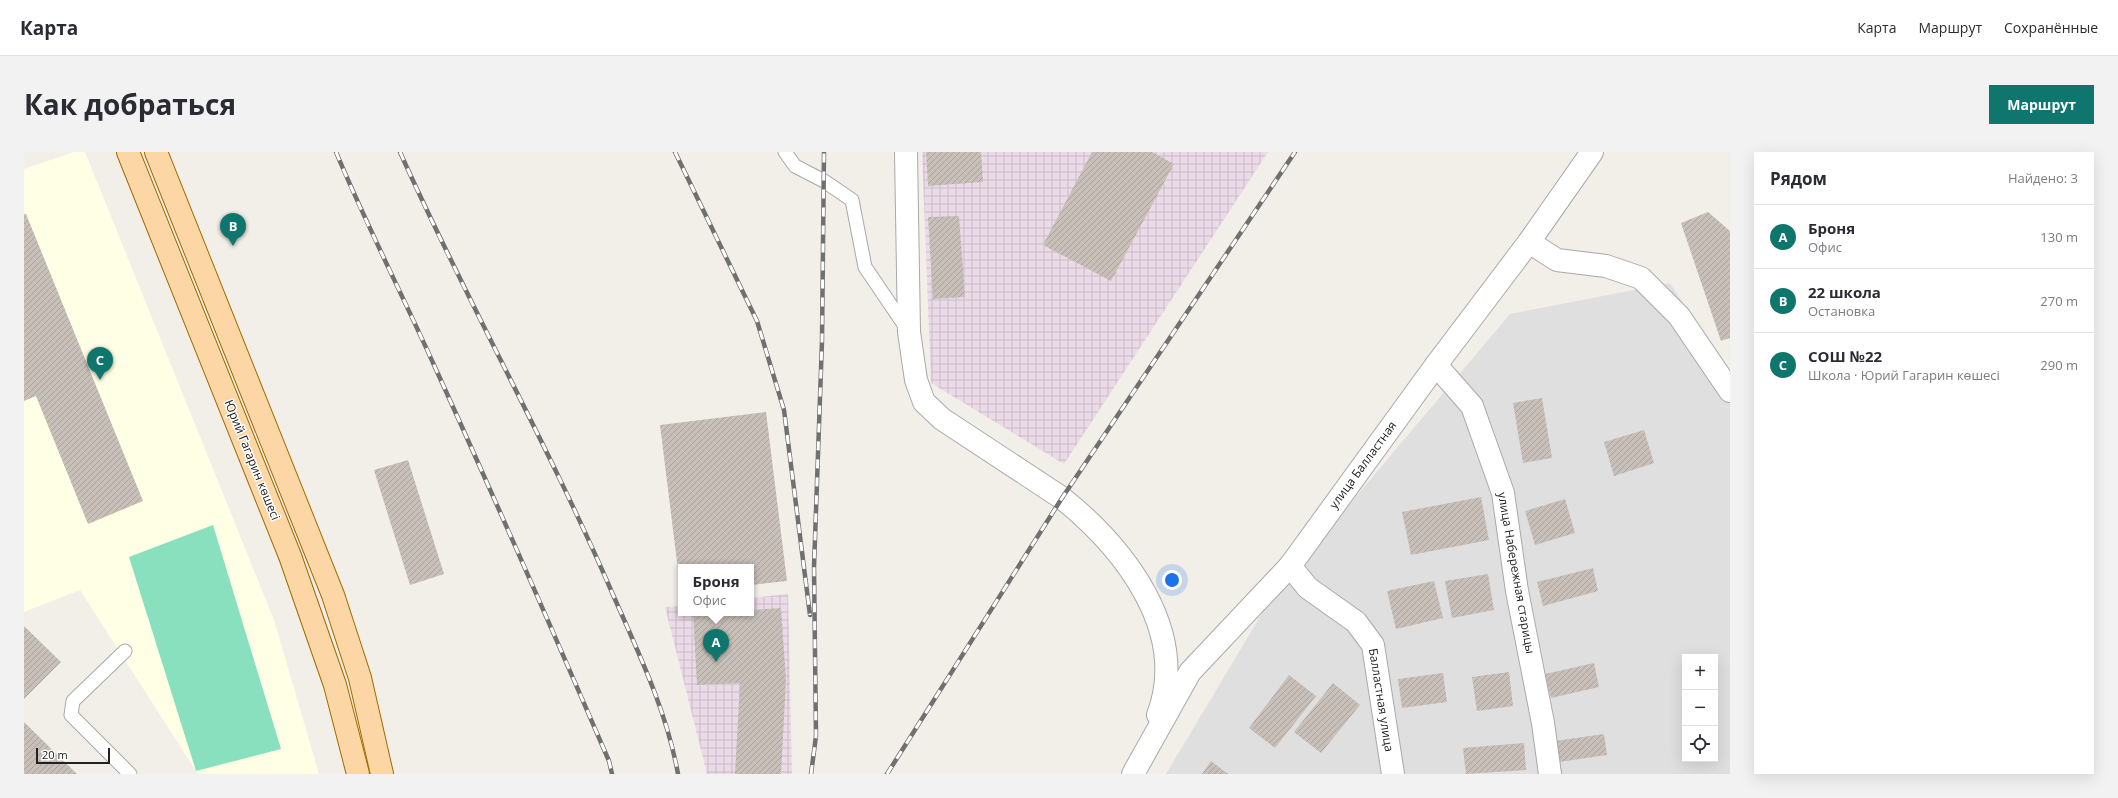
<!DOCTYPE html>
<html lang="ru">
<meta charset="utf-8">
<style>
body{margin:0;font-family:"Open Sans",sans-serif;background:#f2f2f3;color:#2b2b33}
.controls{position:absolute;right:12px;bottom:12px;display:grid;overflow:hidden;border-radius:0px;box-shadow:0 4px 16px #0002}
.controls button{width:36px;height:36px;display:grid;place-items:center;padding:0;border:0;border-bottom:1px solid #e1e1e2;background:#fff;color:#2b2b33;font:20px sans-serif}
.scale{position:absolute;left:12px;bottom:10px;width:74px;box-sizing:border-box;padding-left:4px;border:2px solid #222;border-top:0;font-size:11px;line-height:14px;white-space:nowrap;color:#222;-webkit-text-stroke:3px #fff;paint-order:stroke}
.you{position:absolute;left:1148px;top:428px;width:14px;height:14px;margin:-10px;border:3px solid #fff;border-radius:50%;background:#1a73e8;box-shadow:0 0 0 6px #1a73e833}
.badge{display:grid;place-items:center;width:26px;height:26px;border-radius:50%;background:#0f766e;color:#fff;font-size:13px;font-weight:700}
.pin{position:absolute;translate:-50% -33px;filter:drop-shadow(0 1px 2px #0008)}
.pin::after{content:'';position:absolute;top:21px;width:14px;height:12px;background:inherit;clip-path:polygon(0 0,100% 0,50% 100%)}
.popup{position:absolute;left:654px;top:412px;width:76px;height:52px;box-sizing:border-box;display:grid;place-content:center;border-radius:0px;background:#fff;filter:drop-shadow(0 1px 3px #0005);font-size:13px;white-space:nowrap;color:#7c7c81}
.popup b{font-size:15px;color:#2b2b33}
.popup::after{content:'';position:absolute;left:50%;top:100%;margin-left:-8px;border:8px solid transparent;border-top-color:#fff}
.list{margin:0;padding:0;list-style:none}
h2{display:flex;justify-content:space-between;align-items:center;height:52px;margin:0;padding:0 16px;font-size:17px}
h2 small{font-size:13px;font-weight:400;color:#7c7c81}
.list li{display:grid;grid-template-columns:26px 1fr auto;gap:12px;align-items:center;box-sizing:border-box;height:64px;padding:0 16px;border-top:1px solid #e1e1e2}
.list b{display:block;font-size:15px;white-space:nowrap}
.list p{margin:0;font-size:13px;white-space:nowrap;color:#7c7c81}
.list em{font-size:13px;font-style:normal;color:#7c7c81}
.icon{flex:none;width:22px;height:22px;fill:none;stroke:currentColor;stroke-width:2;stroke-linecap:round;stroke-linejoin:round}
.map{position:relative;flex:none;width:1706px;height:622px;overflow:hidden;border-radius:0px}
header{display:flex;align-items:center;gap:24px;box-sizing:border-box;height:56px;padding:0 20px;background:#fff;border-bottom:1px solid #e1e1e2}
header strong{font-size:19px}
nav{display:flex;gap:22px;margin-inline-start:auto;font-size:14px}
.intro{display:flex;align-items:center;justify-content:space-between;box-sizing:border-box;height:96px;padding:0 24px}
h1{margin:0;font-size:28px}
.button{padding:10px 18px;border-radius:0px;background:#0f766e;color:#fff;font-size:14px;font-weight:700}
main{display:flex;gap:24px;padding:0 24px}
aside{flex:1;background:#fff;border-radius:0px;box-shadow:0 4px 16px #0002}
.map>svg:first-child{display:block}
</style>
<header>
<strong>Карта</strong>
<nav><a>Карта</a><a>Маршрут</a><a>Сохранённые</a></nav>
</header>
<div class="intro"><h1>Как добраться</h1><a class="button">Маршрут</a></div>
<main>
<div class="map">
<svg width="1706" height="622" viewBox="0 0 1706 622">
<defs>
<pattern id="industrial-grid" width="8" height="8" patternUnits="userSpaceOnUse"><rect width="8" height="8" fill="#ebdbe8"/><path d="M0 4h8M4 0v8" fill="none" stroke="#c9bcc7"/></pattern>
<pattern id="building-hatch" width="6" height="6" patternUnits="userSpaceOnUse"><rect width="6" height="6" fill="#c7bfb8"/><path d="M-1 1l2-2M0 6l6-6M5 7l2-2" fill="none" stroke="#aba49e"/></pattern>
</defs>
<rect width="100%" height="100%" fill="#f2efe9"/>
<path fill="#e0dfdf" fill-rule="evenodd" d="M1646 131 1706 224V622H1142L1249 443 1486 162ZM1661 505H1691V607H1661Z"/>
<g fill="url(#industrial-grid)">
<polygon points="898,0 1244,0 1040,312 907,231"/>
<polygon points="764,442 768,622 683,622 641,455 657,454 657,461 727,461 727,446"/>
</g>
<polygon fill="#ffffe5" points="50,0 61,0 250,468 295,622 174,622 56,438 0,460 0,17"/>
<polygon fill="#88e0be" points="189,373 257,597 172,619 105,405"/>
<g fill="url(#building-hatch)">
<polygon points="902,0 957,0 959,30 904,34"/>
<polygon points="1068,0 1128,0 1150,12 1087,129 1019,93"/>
<polygon points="1684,60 1706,79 1706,186 1697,189 1657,71"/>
<polygon points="0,62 2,62 119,349 64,372 12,244 0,249"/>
<polygon points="935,64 941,145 909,147 904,65"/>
<polygon points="1518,246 1528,306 1499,311 1489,251"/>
<polygon points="742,260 763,429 727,433 727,415 657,415 656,434 636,273"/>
<polygon points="1620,278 1630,311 1590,324 1580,290"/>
<polygon points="384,308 420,422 386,433 350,318"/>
<polygon points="1457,345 1465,388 1387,403 1378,360"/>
<polygon points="1541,347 1551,381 1511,393 1501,359"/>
<polygon points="1569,416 1574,439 1519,454 1513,430"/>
<polygon points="1464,422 1470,458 1428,466 1421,429"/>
<polygon points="1410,429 1419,466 1372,477 1363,439"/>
<polygon points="757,456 762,528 757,622 711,622 716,531 673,533 669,461 727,461 727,458"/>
<polygon points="0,474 37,510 0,547"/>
<polygon points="1570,511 1575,535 1527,546 1521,522"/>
<polygon points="1485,520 1489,554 1453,559 1448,525"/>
<polygon points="1419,521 1423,550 1378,556 1374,527"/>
<polygon points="1265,523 1292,544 1251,596 1225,576"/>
<polygon points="1309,531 1336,553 1297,601 1270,580"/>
<polygon points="0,570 53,622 0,622"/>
<polygon points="1580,582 1583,603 1535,610 1531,589"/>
<polygon points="1500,591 1502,618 1442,622 1439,596"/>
<polygon points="1187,609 1204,622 1178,622"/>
</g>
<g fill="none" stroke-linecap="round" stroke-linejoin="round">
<defs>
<g id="service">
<polyline points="761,0 771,14 800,29 828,48 841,115 883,177"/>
<polyline points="101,499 49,549 47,563 106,622"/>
</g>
<g id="minor">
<path d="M882 0 885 180 892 228 900 250 918 267 1038 346C1100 396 1166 479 1134 563"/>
<polyline points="1505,90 1533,108 1582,114 1617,126 1655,164 1706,239"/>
<polyline points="1412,213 1448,254 1479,341 1493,439 1519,571 1526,622"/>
<polyline points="1266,414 1284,436 1332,470 1349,493 1369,622"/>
<polyline points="1109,622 1166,520 1266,414 1412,213 1505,90 1568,0"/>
</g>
<g id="primary">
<polyline points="104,0 266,404 311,533 334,622"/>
<polyline points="132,0 309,443 336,526 358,622"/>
</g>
</defs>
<use href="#service" stroke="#a9a9a9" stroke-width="15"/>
<use href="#minor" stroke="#a9a9a9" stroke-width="24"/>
<use href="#primary" stroke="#a06b00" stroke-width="24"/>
<use href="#service" stroke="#fff" stroke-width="13"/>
<use href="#minor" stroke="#fff" stroke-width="22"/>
<use href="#primary" stroke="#fcd6a4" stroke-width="22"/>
<defs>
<g id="rail">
<path d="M312 0C342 72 378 142 410 213 470 345 528 477 585 609L588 622"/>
<path d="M376 0C443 150 525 294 590 445 615 502 643 560 654 622"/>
<polyline points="651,0 733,169 760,258 786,463"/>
<polyline points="787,622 792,584 790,415 798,189 800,0"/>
<polyline points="863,622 1038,346 1271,0"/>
</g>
</defs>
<use href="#rail" stroke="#707070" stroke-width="4.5"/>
<use href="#rail" stroke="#fff" stroke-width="3" stroke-dasharray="9" stroke-linecap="butt"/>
</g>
<g text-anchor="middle" stroke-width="3" stroke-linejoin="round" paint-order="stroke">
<g font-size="12" fill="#222" stroke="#fff">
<text transform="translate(228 308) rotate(68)" y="4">Юрий Гагарин көшесі</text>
<text transform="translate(1339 313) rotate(-54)" y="4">улица Балластная</text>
<text transform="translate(1492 421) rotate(80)" y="4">улица Набережная старицы</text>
<text transform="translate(1357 548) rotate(81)" y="4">Балластная улица</text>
</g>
</g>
</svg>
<div class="controls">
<button>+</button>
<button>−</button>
<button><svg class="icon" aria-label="locate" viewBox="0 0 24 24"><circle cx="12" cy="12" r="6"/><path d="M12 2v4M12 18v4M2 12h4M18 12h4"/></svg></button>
</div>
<div class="scale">20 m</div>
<div class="you"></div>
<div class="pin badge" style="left:692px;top:510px">A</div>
<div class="popup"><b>Броня</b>Офис</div>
<div class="pin badge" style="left:209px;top:94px">B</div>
<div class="pin badge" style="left:76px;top:228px">C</div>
</div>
<aside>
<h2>Рядом<small>Найдено: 3</small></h2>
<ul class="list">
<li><span class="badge">A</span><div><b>Броня</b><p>Офис</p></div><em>130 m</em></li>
<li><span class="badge">B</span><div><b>22 школа</b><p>Остановка</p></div><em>270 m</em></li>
<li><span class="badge">C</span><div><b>СОШ №22</b><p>Школа · Юрий Гагарин көшесі</p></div><em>290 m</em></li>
</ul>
</aside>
</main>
